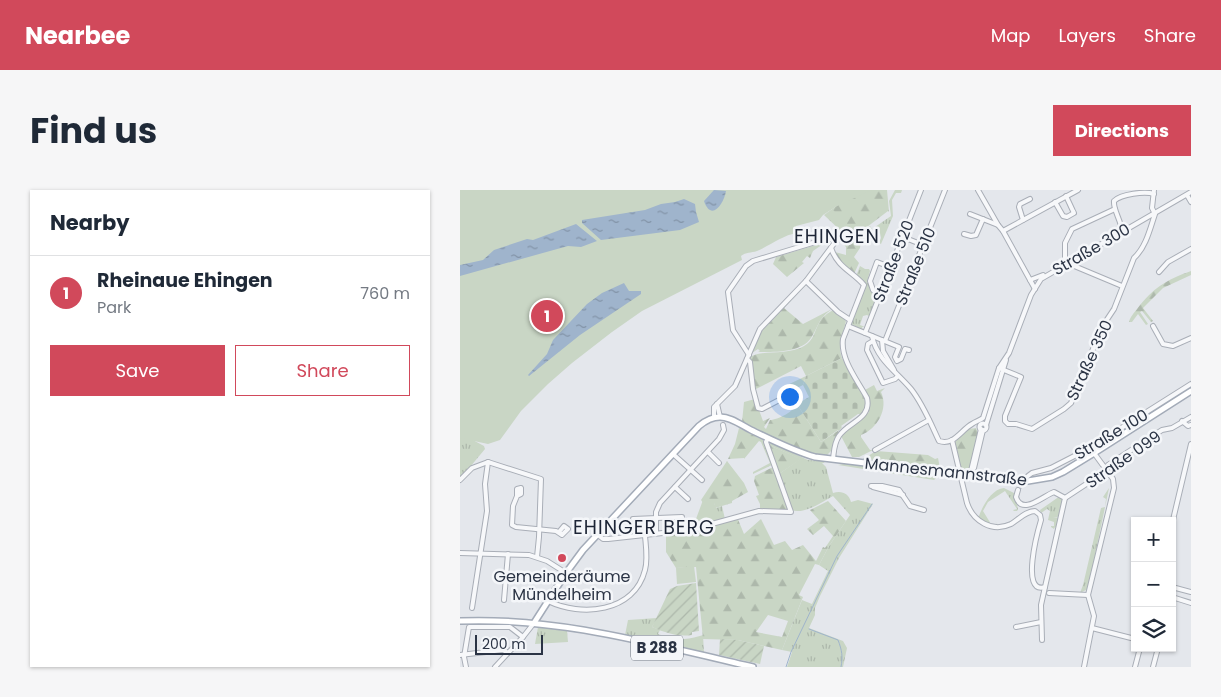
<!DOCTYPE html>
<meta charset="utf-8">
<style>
body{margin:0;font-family:Poppins,sans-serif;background:#f6f6f7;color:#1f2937}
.controls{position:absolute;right:15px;bottom:15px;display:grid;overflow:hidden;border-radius:0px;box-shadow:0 1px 4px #0004}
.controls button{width:45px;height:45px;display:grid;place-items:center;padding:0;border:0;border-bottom:1px solid #e0e1e3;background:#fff;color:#1f2937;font:25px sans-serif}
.scale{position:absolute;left:15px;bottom:12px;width:68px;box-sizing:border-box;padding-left:5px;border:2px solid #2b3445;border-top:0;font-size:14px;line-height:18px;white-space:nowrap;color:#2b3445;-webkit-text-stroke:4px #f4f6f9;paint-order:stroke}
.you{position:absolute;left:329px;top:206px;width:18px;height:18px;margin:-12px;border:4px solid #fff;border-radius:50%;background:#1a73e8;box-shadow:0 0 0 8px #1a73e833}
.badge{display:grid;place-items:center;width:32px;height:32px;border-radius:50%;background:#d1495b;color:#fff;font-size:16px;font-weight:700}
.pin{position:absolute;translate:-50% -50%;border:2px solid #fff;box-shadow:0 1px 5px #0006}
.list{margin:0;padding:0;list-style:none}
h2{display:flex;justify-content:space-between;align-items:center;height:65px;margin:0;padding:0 20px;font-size:21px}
h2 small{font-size:16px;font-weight:400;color:#747a83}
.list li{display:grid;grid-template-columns:32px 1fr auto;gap:15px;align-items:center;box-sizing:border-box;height:75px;padding:0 20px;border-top:1px solid #e0e1e3}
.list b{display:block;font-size:19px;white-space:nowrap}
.list p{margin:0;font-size:16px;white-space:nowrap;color:#747a83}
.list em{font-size:16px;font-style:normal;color:#747a83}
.actions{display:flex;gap:10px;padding:15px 20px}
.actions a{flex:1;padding:11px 0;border:1px solid #d1495b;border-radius:0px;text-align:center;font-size:18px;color:#d1495b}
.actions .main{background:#d1495b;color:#fff}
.icon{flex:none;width:28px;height:28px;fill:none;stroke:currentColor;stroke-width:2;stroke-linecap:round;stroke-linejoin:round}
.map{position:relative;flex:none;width:731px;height:477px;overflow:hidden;border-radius:0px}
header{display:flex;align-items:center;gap:30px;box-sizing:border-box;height:70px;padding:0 25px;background:#d1495b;color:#fff}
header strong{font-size:24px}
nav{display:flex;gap:28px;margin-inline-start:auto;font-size:18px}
.intro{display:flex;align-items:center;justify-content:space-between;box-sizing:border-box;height:120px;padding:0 30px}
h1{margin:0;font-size:35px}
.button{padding:12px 22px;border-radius:0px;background:#d1495b;color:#fff;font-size:18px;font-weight:700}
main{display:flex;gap:30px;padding:0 30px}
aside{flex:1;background:#fff;border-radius:0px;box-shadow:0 1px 4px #0004}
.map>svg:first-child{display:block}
</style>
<header>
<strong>Nearbee</strong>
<nav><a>Map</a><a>Layers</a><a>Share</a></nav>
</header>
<div class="intro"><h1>Find us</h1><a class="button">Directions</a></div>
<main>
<aside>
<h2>Nearby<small></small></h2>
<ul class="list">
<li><span class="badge">1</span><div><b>Rheinaue Ehingen</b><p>Park</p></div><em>760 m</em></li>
</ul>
<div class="actions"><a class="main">Save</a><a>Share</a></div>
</aside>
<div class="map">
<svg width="731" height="477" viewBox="0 0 731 477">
<defs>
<pattern id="grass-tufts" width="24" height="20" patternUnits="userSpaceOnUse" patternTransform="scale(1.25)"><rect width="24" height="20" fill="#c9d6c5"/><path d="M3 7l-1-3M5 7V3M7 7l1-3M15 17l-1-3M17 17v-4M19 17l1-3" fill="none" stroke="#adb8ab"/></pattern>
<pattern id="forest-firs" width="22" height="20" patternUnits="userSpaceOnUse" patternTransform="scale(1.25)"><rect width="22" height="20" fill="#c9d6c5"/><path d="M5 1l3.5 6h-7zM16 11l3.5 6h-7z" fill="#adb8ab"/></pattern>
<pattern id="cemetery-stones" width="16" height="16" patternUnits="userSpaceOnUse" patternTransform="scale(1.25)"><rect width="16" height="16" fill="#c9d6c5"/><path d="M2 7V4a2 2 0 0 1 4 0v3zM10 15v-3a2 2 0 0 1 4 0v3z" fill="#adb8ab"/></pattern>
<pattern id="garden-furrows" width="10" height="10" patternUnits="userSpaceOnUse" patternTransform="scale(1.25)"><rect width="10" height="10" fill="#c9d6c5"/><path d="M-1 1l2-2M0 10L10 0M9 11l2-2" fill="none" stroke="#adb8ab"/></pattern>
<pattern id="water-ripples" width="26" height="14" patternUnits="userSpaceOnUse" patternTransform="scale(1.25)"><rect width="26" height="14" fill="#9fb4cc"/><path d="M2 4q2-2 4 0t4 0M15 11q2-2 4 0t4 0" fill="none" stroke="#8293a7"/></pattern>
</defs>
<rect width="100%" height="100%" fill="#e4e7ec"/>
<g fill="url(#grass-tufts)">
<polygon points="435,0 442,0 441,3 436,3 432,10 433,26 421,54 419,53 418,55 421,48 420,43 414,40 415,37 431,26 429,11"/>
<polygon points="373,19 393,40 384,44 364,25"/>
<polygon points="400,76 405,79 409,79 410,81 407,92 418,106 409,126 407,125 403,126 400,135 405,137 402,137 403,140 391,134 406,95 396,86"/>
<polygon points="0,233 11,249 24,256 25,259 0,289"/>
<path d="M311 253 348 270 362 271 365 273H362L366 277 373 303C381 300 389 303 391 312L398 310 413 314 379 368 360 406 355 418V425L349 438 383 451 387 458 383 477H327L332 462 322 460 342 410 352 414 368 381 359 375 369 356 390 325 373 306C362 312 344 325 331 320L319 284 340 269 309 255Z"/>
<polygon points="388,273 480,285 474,290 378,275"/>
<polygon points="646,286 649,298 628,399 620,403 623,395 641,318 645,317 646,309 643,307 649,298"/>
<path d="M544 298 554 303 558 319 557 321H554L553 320 557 319 545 301 528 312 523 321 531 334H537L535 331 538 335H530L518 328 519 326C523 315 532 299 544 298Z"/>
<polygon points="600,306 603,307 601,326 593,328 601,327 597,338 595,337 594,339 591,337 591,336 594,336 594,332 588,330 590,321 587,319 581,323 580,320"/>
<polygon points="243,310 254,313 256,318 262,316 265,329 233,337"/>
<path d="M197 428 192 437 200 440 198 444C217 450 224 451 243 445L244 463 165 445 168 430Z"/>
<polygon points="78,437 107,441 108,452 75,454"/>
</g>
<g fill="url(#forest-firs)" fill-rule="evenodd">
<polygon points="399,0 427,0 429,22 428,21 407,37 393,41 373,20 364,25"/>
<polygon points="410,36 412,39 411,43 409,40 402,43 400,58 394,67 399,73 394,84 379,72 375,62 386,65 386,57 380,50 386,45"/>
<polygon points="366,52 353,61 350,68 347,66 342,72 344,73 327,87 313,74 316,67"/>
<path d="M731 81V85L703 98 683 118 693 131 691 132 682 121 680 122 688 134 686 135 678 124 672 132H669C670 127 674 123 677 119 693 98 706 90 731 81Z"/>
<path d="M344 95H346L324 118 343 134 372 119C357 130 360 134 351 148 341 163 314 162 298 162L300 161 298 159 292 163 303 137Z"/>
<path d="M373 120 386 131C383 145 377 154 382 168L346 186 343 195 321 206V198L346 186 341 176 294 200 290 167C304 159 327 166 344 156 354 150 354 142 359 133 362 127 368 123 373 120Z"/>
<path d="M414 195 417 201 425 198 421 202C429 219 417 239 401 245V247L410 260H413L399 267H392L381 246 409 222 410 211 405 200Z"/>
<path d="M295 209 303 231 310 228 304 237 306 239 310 230C318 230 334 221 337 214L361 252 379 240 371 261 366 266 337 259 282 232 284 212Z"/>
<polygon points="279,238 303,250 312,275 293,284 293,282 310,273 301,252 299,251 284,269 284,268 268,269 275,254"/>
<polygon points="516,238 518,243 510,278 505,282 499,281 495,252 509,239"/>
<polygon points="309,255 341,269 319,284"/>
<polygon points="416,261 468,265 475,269 478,268 480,278 403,269"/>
<polygon points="267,271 284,293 288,302 272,311 272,313 255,318 254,313 246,317 241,310"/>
<polygon points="313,277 330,321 300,320 300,314 296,306 299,305 294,291 295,286"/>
<path d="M368 311 386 331 369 356 359 375 355 374 341 401 339 405 343 407 322 460 278 450 243 449 236 377 216 378 206 362V343L234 340 277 327 284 344 301 329 314 355 325 351 332 360 343 355 356 371 363 357 365 358 373 346 364 336 353 345 347 339 359 330 350 320ZM308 425 328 431 322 447 296 442Z"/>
</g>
<polygon fill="url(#cemetery-stones)" points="382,168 404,207 406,217 401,224 398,224 381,236 382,237 379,241 378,240 361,252 337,214 349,207 343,195 346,186"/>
<g fill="#c9d6c5">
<path d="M0 0H412L377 16 363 25 359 30 336 36 337 43C323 45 311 55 297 61 291 63 286 62 281 66L282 70 182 121 152 142 112 173 88 194 61 221 40 250 28 254 0 248Z"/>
<polygon points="234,376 236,392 217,394 216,378"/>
</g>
<g fill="url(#garden-furrows)">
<path d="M236 393 239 441 232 442V445C217 447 206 443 192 437L210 399 217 396Z"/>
<polygon points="260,449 278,450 304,456 300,474 259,465"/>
</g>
<g fill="url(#water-ripples)">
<path d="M254 0 266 1C264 14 251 32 244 11Z"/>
<polygon points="224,9 235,14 236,22 239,32 220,40 141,50 122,33 122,30 185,20 201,14 215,12"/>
<polygon points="116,34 137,51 121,57 108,56 0,86 0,75 23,70 34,60 67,49 73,50"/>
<polygon points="164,93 169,101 181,101 181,104 120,145 69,186 68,185 87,164 93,150 127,114 142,103"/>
</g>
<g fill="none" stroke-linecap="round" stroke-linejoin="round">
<g stroke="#9fb4cc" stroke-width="1">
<path d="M349 439 378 450C382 460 383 467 381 477"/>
<polyline points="326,477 331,462 377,366 412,314"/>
</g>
<polyline stroke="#bfc3cb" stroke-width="4" stroke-dasharray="4 2" stroke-linecap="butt" points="558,300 568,286"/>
<defs>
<g id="minor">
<polyline points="518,0 538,35 543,41 575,99"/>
<polyline points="727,5 731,12"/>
<polyline points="595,12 603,26 607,27 614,23 613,21 606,6"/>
<polyline points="510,24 538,35"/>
<polyline points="563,30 559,17 560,14 570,9"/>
<polyline points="543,41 618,0"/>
<path d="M662 41C661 30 653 20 654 11 661 4 685 1 694 4"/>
<polyline points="504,44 511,46 516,45 523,29"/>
<polyline points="443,47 463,55"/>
<path d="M371 58C378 78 392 81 404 95L383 149C380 169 398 191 407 208 412 229 388 232 379 246 374 253 374 261 373 269"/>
<polyline points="605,73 605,53 612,39 655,19"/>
<polyline points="607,73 662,96"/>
<polyline points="699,82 708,72 731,59"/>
<polyline points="570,90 583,85"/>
<polyline points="346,91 378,122 390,130"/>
<polyline points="420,105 413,100 410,91 417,72 430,77"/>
<polyline points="388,136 439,157 435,167 437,171 441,169 445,159 449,160"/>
<polyline points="693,136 703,154 713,156 731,148"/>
<polyline points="405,143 461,0"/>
<path d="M412 146C417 170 437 182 451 199 463 214 471 234 479 251 494 256 501 240 512 234 516 231 519 231 523 228L539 178 549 163 571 105 581 89 731 2"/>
<polyline points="422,150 423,161 434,180"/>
<polyline points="413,151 408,154 407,160 423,193 435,189 438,186"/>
<polyline points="425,151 485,0"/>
<polyline points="289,165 273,140 268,102 286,76 293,71 369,48 376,51"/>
<polyline points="287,169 290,172 293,199 298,218 302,219 325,207"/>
<path d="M539 178 561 187 545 226V231L548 234H556L572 239 604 219 611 213 642 137 654 119 674 68C686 57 690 39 695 24L692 18 694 0"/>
<polyline points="257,214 260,227"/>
<polyline points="254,227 254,217 275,196 300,139 346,91 376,51 385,45 399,40"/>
<polyline points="722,231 728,236 731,235"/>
<circle cx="523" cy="237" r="3.5"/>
<polyline points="526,235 546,170"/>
<path d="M492 250 507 313C513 331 532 343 551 334 559 329 566 321 575 321L580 325 581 330C578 340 560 405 585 397L605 308 594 302C583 306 562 326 556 307L558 300"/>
<polyline points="415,260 469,230"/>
<polyline points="248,262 259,273"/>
<polyline points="634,263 642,274"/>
<polyline points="213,264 242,290"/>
<polyline points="514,278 523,240"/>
<polyline points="510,285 521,239"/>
<polyline points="568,286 572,283 591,278 628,259 731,194"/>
<polyline points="0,290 12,278 28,272 81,289 79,347 77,367"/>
<polyline points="411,296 422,296 439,300 450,316 464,320"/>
<polyline points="215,297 228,309"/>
<polyline points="413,297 443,305"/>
<polyline points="57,306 57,299 61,298 61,304 57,306 53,316 52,335 56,337 96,341 102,345 108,339 104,336 99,342"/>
<polyline points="605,308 640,285 648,275 702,240 712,238 731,227"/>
<polyline points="173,329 222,327 222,329"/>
<polyline points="712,334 731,254"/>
<polyline points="196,343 196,322 200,313 259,249 264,240 263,235"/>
<polyline points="138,345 143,349 148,349 230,340 299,321 331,322 306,252 308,248"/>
<polyline points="0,363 69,365 87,371 106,383"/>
<polyline points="712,397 731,402"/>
<polyline points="589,403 628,405"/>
<polyline points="712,407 731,413"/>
<polyline points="44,410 48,364"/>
<path d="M88 411C121 427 174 423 185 380 188 369 186 357 185 346"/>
<polyline points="12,418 27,321 25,294 28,272"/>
<polyline points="556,437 581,432"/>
<polyline points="632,438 675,449"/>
<polyline points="582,450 581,415 585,397"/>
<polyline points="0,465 43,460 48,463"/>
<polyline points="6,477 4,467 9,437 50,437 63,447"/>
<polyline points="35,477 63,447 74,433"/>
<polyline points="624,477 634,426 628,405 654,298 653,289 646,279"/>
<polyline points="675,477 680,458"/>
<polyline points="693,477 698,458"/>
</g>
<g id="major">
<polyline points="504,284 568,291 592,287 603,282 634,263 731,201"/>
<path d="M0 431C100 427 196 455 293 477"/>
<path d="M74 433 106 383 123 360 239 236C245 231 251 227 260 227 271 227 281 235 291 240 312 250 333 261 355 267L489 283"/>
</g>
</defs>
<use href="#minor" stroke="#a9aeb7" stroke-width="6"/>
<use href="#major" stroke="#a3abb8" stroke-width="8"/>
<use href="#minor" stroke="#f7f8fa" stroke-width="4"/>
<use href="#major" stroke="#fff" stroke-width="5"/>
<defs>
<polyline id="minor-bridge" points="642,274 646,279"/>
<polyline id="major-bridge" points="489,283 504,284"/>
</defs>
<use href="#minor-bridge" stroke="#a9aeb7" stroke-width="6" stroke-linecap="butt"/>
<use href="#major-bridge" stroke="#a3abb8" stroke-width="8" stroke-linecap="butt"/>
<use href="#minor-bridge" stroke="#f7f8fa" stroke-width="4"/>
<use href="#major-bridge" stroke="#fff" stroke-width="5"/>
</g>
<circle fill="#d1495b" stroke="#f4f6f9" stroke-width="2" cx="102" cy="368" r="5"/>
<g text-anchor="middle" stroke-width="5" stroke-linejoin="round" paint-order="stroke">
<rect fill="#f4f6f9" stroke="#676e7b" stroke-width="1" x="171" y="445.5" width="52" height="25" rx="4"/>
<g font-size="15" font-weight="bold" fill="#2b3445">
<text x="197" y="463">B 288</text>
</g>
<g font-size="16" fill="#2b3445" stroke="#f4f6f9">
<text transform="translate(631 59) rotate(-30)" y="6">Straße 300</text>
<text transform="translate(433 71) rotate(-69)" y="6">Straße 520</text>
<text transform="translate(455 76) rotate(-68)" y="6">Straße 510</text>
<text transform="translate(629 170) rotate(-65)" y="6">Straße 350</text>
<text transform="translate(651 244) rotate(-31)" y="6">Straße 100</text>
<text transform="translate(663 269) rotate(-35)" y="6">Straße 099</text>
<text transform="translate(486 281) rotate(6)" y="6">Mannesmannstraße</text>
</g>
<g font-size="16" fill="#2b3445" stroke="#f4f6f9">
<text x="102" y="392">Gemeinderäume<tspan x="102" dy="18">Mündelheim</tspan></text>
</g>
<g font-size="19" letter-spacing="1" fill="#1d2536" stroke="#f4f6f9">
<text x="377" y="53">EHINGEN</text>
<text x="184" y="344">EHINGER BERG</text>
</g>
</g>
</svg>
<div class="controls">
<button>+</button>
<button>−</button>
<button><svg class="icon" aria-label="layers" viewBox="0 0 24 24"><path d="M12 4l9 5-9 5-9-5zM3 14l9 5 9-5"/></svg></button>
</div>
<div class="scale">200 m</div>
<div class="you"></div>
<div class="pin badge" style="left:87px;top:126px">1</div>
</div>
</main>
